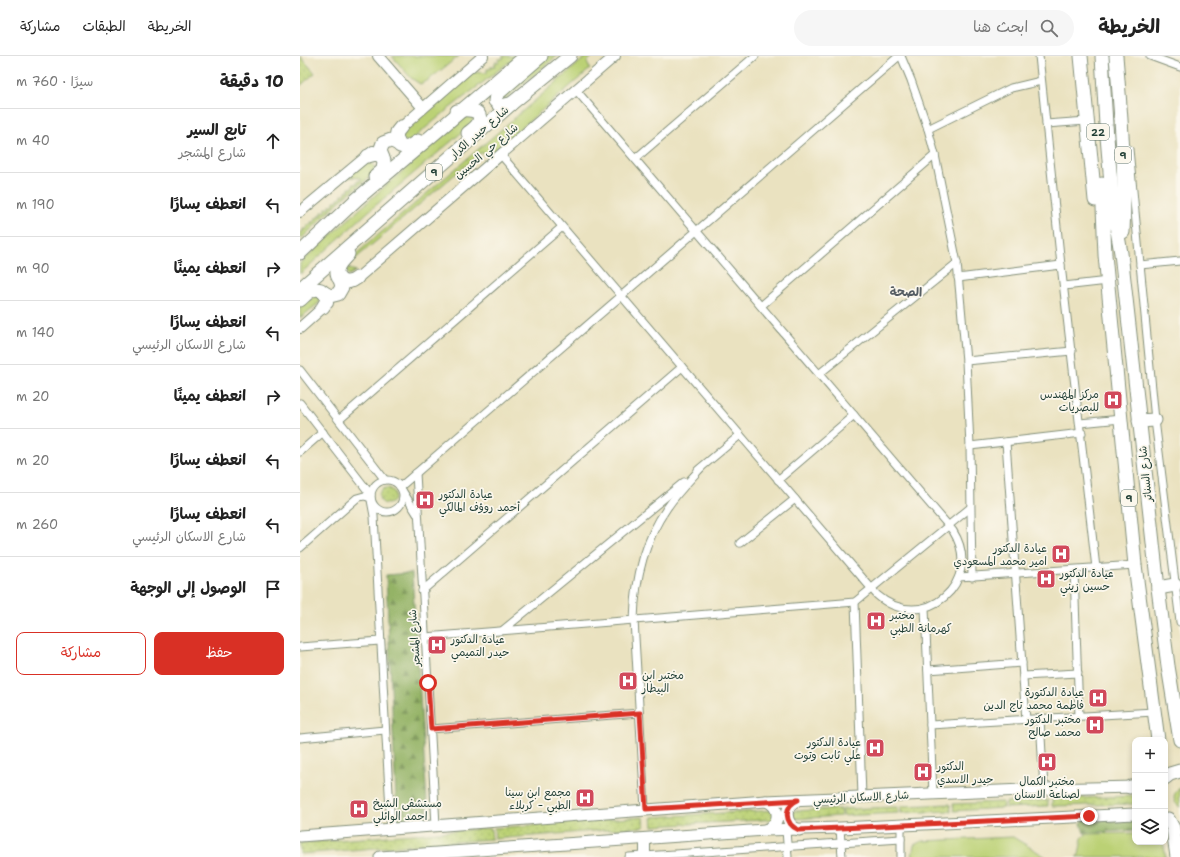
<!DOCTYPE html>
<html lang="ar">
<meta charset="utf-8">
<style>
body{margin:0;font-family:"Shantell Sans","Playpen Sans Arabic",sans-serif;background:#f6f6f6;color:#222;direction:rtl}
.controls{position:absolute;right:12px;bottom:12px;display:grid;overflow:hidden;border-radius:8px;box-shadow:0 2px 6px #0003}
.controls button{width:36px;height:36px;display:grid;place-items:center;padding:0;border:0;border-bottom:1px solid #e0e0e0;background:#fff;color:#222;font:20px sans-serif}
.stop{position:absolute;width:12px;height:12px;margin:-9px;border:3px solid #d93025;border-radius:50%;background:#fff}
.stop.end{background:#d93025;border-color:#fff;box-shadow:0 1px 4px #0008}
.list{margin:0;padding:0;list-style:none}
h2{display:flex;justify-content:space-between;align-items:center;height:52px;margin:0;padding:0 16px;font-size:17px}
h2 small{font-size:13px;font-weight:400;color:#767676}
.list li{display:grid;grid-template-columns:26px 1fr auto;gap:12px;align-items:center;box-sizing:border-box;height:64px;padding:0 16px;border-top:1px solid #e0e0e0}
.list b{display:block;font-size:15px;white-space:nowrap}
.list p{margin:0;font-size:13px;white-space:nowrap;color:#767676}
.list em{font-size:13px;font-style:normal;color:#767676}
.actions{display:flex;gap:8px;padding:12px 16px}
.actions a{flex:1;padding:9px 0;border:1px solid #d93025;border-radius:8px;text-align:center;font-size:14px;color:#d93025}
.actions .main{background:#d93025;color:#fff}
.icon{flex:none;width:22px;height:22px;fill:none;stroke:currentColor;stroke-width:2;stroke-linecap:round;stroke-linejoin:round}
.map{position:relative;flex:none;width:880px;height:801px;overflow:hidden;direction:ltr}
header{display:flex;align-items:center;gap:24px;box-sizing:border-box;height:56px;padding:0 20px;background:#fff;border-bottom:1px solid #e0e0e0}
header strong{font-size:19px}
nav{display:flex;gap:22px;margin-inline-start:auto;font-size:14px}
.search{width:280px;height:36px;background:#f6f6f6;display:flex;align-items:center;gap:10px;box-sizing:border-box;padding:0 14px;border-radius:22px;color:#767676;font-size:15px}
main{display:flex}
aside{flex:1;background:#fff}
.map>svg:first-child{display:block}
</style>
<header>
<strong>الخريطة</strong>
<div class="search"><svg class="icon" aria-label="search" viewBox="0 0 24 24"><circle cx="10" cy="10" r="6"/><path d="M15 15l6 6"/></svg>ابحث هنا</div>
<nav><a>الخريطة</a><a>الطبقات</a><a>مشاركة</a></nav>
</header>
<main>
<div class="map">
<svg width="880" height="801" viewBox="0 0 880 801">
<defs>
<pattern id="grass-dots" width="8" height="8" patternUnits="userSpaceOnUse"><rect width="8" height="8" fill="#bbd175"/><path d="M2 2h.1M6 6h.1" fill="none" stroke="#a0b466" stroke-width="1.8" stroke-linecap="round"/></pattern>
<pattern id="forest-firs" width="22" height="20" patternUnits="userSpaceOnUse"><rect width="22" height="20" fill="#94b366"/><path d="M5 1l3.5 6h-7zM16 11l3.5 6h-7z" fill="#789355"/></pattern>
</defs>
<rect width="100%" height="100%" fill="#fbf7ec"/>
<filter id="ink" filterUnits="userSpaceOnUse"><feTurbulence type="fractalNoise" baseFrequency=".025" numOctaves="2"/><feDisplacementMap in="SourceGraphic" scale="8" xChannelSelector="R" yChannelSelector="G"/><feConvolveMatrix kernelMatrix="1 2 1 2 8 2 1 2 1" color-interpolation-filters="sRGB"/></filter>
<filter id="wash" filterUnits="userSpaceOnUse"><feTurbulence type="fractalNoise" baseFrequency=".012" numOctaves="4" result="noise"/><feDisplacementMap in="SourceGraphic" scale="16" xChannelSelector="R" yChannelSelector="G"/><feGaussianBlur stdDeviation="0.9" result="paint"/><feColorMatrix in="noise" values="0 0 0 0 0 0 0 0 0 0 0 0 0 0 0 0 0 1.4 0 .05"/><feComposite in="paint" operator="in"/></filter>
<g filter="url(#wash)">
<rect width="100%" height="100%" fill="#eae2c0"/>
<g fill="url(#grass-dots)" stroke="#6d8754">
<polygon points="0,0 15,17 0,30"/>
<circle cx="87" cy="440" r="8"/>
<path d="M880 732V751C872 746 872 737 880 732Z"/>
<polygon points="835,740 835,748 752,750 752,743"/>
<polygon points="748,744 748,750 706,752 706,746"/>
<polygon points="703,746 703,752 654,755 653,748"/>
<polygon points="650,748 651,755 601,757 601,750"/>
<polygon points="598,751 598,757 543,760 543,753"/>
<polygon points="540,753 541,760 493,763 493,755"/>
<polygon points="479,754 479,763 353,770 352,761"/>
<polygon points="343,761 344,771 195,783 194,772"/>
<polygon points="191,772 192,783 0,798 0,787"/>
</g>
<g fill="url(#forest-firs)" stroke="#5a784d">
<polygon points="112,517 128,762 97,765 86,519"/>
<polygon points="826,762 832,765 835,765 835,774 784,777 781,767 784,764 788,764 789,767 793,763 798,766 800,764 810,763 811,766 816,764 819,764 819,766 823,764 826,765"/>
</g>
<g fill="#bbd175" stroke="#6d8754">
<polygon points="92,0 159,0 127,25 120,28 111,22"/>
<polygon points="203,0 217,0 146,55 110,85 105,86 100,78 171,16 187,17 187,13 191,13 191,10 195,10 195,6 199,6 199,3 203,3"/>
<polygon points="244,0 257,0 202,45 198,40"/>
<polygon points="287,0 293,0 287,6 290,13 191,98 180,97 48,209 49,213 56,215 49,219 42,210"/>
<polygon points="166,60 171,60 173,62 173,67 69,155 0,218 0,207 83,132"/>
<polygon points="70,106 75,111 72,119 40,145 0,184 0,176 3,176 3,173 7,173 7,169 11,169 11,166 15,166 15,162 18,162 19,159 22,159 22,156 26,156 26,152 30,152 30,149 34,149 34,145 38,145 38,142 41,142 42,138 45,139 46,135 49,135 49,132 53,132 53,128 57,128 57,125 61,125 61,122 48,121 64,108"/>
<polygon points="17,239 20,242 19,247 0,262 0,248"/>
<polygon points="835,777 835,786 863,786 866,801 776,801 779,799 782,782 786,778"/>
<polygon points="713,781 746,801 612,801 614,789 622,785"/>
</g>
</g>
<g filter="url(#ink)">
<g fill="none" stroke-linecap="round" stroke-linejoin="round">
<defs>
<g id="street">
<polyline points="601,0 611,24 628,73 635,99 657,207 666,305 670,390 672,521"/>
<polyline points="739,0 761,209 796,512"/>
<polyline points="850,0 880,11"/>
<polyline points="746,68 787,65"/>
<polyline points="628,73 711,32 741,25"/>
<polyline points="829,93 855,364 880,566"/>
<path d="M201 99 577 539C623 579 685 526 653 475L276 34"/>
<polyline points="335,103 455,0"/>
<polyline points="840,209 880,205"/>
<polyline points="658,222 761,209"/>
<polyline points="764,230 808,225"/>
<polyline points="461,250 635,99"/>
<polyline points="666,305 772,295"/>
<polyline points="0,314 85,424"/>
<polyline points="519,318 657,207"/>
<polyline points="0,347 71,439"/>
<polyline points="39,364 262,171"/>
<polyline points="780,367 821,363"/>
<polyline points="706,386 726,664"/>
<polyline points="670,390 782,377"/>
<polyline points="0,396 23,376"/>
<polyline points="398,414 440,379"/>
<polyline points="116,417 136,769"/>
<polyline points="478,424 554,359"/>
<circle cx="87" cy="440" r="16"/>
<polyline points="100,431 599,0"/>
<polyline points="102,434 117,458"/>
<polyline points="71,444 74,460 91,773"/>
<polyline points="440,487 495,443"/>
<polyline points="0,492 57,442 64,440 71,442"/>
<polyline points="774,514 779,660"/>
<polyline points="659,521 835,509"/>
<polyline points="122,535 382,311"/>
<polyline points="555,546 562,740"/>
<polyline points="625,552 633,738"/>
<polyline points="203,574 384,426"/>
<polyline points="125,581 555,546 670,452"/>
<polyline points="0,591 80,585"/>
<polyline points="628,614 722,607"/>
<polyline points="723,620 778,617"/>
<polyline points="740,663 744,733"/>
<polyline points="630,669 854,656"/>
<polyline points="131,673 339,657"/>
<polyline points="0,682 85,674"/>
<path d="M345 753 334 564C335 524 344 485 367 452 377 437 389 425 401 412"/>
<polyline points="540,772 542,801"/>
<polyline points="486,774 488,801"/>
<polyline points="329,801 601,783"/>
<polyline points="601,801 601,769"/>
</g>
<g id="secondary">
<polyline points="78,0 123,52"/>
<polyline points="96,76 183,0"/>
<polyline points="0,156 73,95"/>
<polyline points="53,226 315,0"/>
<polyline points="0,272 28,247"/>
<polyline points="345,782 345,801"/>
</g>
<g id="primary">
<path d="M498 744C483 750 484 768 499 774"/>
<path d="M465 774C481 769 481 751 466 745"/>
<polyline points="0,780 466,745 744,733 835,731"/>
<polyline points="80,801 465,774 540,772 835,758"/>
</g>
<g id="highway">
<polyline points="781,0 795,144"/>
<polyline points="802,0 806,69 813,151 821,197 858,532 868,610 880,684"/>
<path d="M816 0C821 59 826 117 823 176"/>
<polyline points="211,48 200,50 195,45 196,39 241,0"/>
<path d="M157 55C164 53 183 52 179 65 178 70 172 74 168 77"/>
<polyline points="101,71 97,76 96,82 100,90 107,92 118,85"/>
<polyline points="68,100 76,98 81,100 84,105 83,114 75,121"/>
<polyline points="83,102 80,95 83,87 91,84 98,88"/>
<polyline points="802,128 805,199 835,509 858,684"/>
<polyline points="0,197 57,143 226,0"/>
<path d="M48 198C45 202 40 206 38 211 33 225 47 230 57 222"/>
<polyline points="0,233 211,48 270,0"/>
<polyline points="23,236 30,240 38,238 42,231 40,223"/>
<path d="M0 244C7 238 12 231 21 234L27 240 26 246 23 251"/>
<polyline points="839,365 855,364"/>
<polyline points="858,532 875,529"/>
<polyline points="865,722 870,718 880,715"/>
<polyline points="830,731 835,730"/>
<polyline points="868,763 873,772 877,801"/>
</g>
</defs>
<use href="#street" stroke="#84907a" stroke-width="9"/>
<use href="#secondary" stroke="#84907a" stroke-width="12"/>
<use href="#primary" stroke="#84907a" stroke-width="13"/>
<use href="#highway" stroke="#84907a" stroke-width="15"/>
<use href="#street" stroke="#fff" stroke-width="7"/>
<use href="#secondary" stroke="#fff" stroke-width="10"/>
<use href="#primary" stroke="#fff" stroke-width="11"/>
<use href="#highway" stroke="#fff" stroke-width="13"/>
</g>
</g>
<g fill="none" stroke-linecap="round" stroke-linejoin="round" filter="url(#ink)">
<path stroke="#d93025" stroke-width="5" d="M128 627 131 673 340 657 346 753 498 744C483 750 484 768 499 774L789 760"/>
</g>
<defs>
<symbol id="hospital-square" viewBox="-11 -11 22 22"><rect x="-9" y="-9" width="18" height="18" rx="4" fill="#d1495b" stroke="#fbf7ec"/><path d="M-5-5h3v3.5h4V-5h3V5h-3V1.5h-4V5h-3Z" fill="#fff"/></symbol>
</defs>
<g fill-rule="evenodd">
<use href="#hospital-square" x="802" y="333" width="22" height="22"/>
<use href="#hospital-square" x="114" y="433" width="22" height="22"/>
<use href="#hospital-square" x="750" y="487" width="22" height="22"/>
<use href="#hospital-square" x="735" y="512" width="22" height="22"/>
<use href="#hospital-square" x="565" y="554" width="22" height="22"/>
<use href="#hospital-square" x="126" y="578" width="22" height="22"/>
<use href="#hospital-square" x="317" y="614" width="22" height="22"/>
<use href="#hospital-square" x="787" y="631" width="22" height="22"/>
<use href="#hospital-square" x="784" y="658" width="22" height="22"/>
<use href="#hospital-square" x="564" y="681" width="22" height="22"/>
<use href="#hospital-square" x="736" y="695" width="22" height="22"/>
<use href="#hospital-square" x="612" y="705" width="22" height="22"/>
<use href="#hospital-square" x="274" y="731" width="22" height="22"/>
<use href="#hospital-square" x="48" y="742" width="22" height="22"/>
</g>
<g text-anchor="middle" stroke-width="3.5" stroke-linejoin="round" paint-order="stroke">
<g fill="#fbf7ec" stroke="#61756b" stroke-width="1">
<rect x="787" y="68" width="22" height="16" rx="3"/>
<rect x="815" y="91" width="16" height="16" rx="3"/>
<rect x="126" y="108" width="16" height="16" rx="3"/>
<rect x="821" y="434" width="16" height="16" rx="3"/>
</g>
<g font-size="10" font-weight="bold" fill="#1f3d34">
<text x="798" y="80">22</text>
<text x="823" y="103">9</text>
<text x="134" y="120">9</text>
<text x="829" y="446">9</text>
</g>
<g font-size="11" fill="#1f3d34" stroke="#fbf7ec">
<text transform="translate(179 76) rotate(-41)" y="4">شارع حيدر الكرار</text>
<text transform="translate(186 95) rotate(-40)" y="4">شارع حي الحسين</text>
<text transform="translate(845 418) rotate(-96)" y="4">شارع السناتر</text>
<text transform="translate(114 582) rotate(-94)" y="4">شارع المشجر</text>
<text transform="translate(561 741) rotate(-3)" y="4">شارع الاسكان الرئيسي</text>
</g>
<g font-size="11" fill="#1f3d34" stroke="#fbf7ec" text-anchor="start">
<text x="799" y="342" text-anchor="end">مركز المهندس<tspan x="799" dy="13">للبصريات</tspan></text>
<text x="139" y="442">عيادة الدكتور<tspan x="139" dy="13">أحمد روؤف المالكي</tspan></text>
<text x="747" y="496" text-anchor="end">عيادة الدكتور<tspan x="747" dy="13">امير محمد المسعودي</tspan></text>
<text x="760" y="521">عيادة الدكتور<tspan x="760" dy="13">حسين زيني</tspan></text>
<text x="590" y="563">مختبر<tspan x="590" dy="13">كهرمانة الطبي</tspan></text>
<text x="151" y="587">عيادة الدكتور<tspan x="151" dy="13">حيدر التميمي</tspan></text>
<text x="342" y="623">مختبر ابن<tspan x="342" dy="13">البيطار</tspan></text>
<text x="784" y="640" text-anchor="end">عيادة الدكتورة<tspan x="784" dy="13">فاطمة محمد تاج الدين</tspan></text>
<text x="781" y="667" text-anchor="end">مختبر الدكتور<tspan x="781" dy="13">محمد صالح</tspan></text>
<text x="561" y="690" text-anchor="end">عيادة الدكتور<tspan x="561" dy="13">علي ثابت وتوت</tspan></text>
<text x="637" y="714">الدكتور<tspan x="637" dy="13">حيدر الاسدي</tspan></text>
<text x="747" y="729" text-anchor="middle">مختبر الكمال<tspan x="747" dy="13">لصناعة الاسنان</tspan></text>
<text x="271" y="740" text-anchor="end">مجمع ابن سينا<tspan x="271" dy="13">الطبي - كربلاء</tspan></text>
<text x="73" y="751">مستشفى الشيخ<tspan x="73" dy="13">احمد الوائلي</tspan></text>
</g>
<g font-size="12" font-weight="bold" fill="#565e64" stroke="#fbf7ec">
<text x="606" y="240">الصحة</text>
</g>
</g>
</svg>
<div class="controls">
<button>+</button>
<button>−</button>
<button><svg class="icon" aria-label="layers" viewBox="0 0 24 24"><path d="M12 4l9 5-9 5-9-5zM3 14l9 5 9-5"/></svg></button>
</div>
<div class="stop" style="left:128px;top:627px"></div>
<div class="stop end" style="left:789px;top:760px"></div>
</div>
<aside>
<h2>10 دقيقة<small>سيرًا · 760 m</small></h2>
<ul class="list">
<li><svg class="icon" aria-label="ahead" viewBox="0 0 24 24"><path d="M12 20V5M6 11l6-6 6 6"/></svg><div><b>تابع السير</b><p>شارع المشجر</p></div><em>40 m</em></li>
<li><svg class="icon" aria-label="left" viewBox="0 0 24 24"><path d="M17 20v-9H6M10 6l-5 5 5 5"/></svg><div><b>انعطف يسارًا</b></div><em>190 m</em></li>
<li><svg class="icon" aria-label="right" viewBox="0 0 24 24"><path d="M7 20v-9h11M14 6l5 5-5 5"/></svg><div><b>انعطف يمينًا</b></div><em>90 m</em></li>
<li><svg class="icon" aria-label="left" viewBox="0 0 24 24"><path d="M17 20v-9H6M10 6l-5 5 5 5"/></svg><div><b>انعطف يسارًا</b><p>شارع الاسكان الرئيسي</p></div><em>140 m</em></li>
<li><svg class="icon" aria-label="right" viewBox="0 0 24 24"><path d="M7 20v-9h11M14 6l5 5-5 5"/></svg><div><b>انعطف يمينًا</b></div><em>20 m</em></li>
<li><svg class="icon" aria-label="left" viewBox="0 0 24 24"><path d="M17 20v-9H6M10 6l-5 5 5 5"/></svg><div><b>انعطف يسارًا</b></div><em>20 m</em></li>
<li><svg class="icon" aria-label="left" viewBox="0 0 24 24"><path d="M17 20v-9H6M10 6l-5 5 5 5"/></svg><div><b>انعطف يسارًا</b><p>شارع الاسكان الرئيسي</p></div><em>260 m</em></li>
<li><svg class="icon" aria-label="arrive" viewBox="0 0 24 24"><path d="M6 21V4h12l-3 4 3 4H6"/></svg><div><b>الوصول إلى الوجهة</b></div></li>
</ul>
<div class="actions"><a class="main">حفظ</a><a>مشاركة</a></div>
</aside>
</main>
